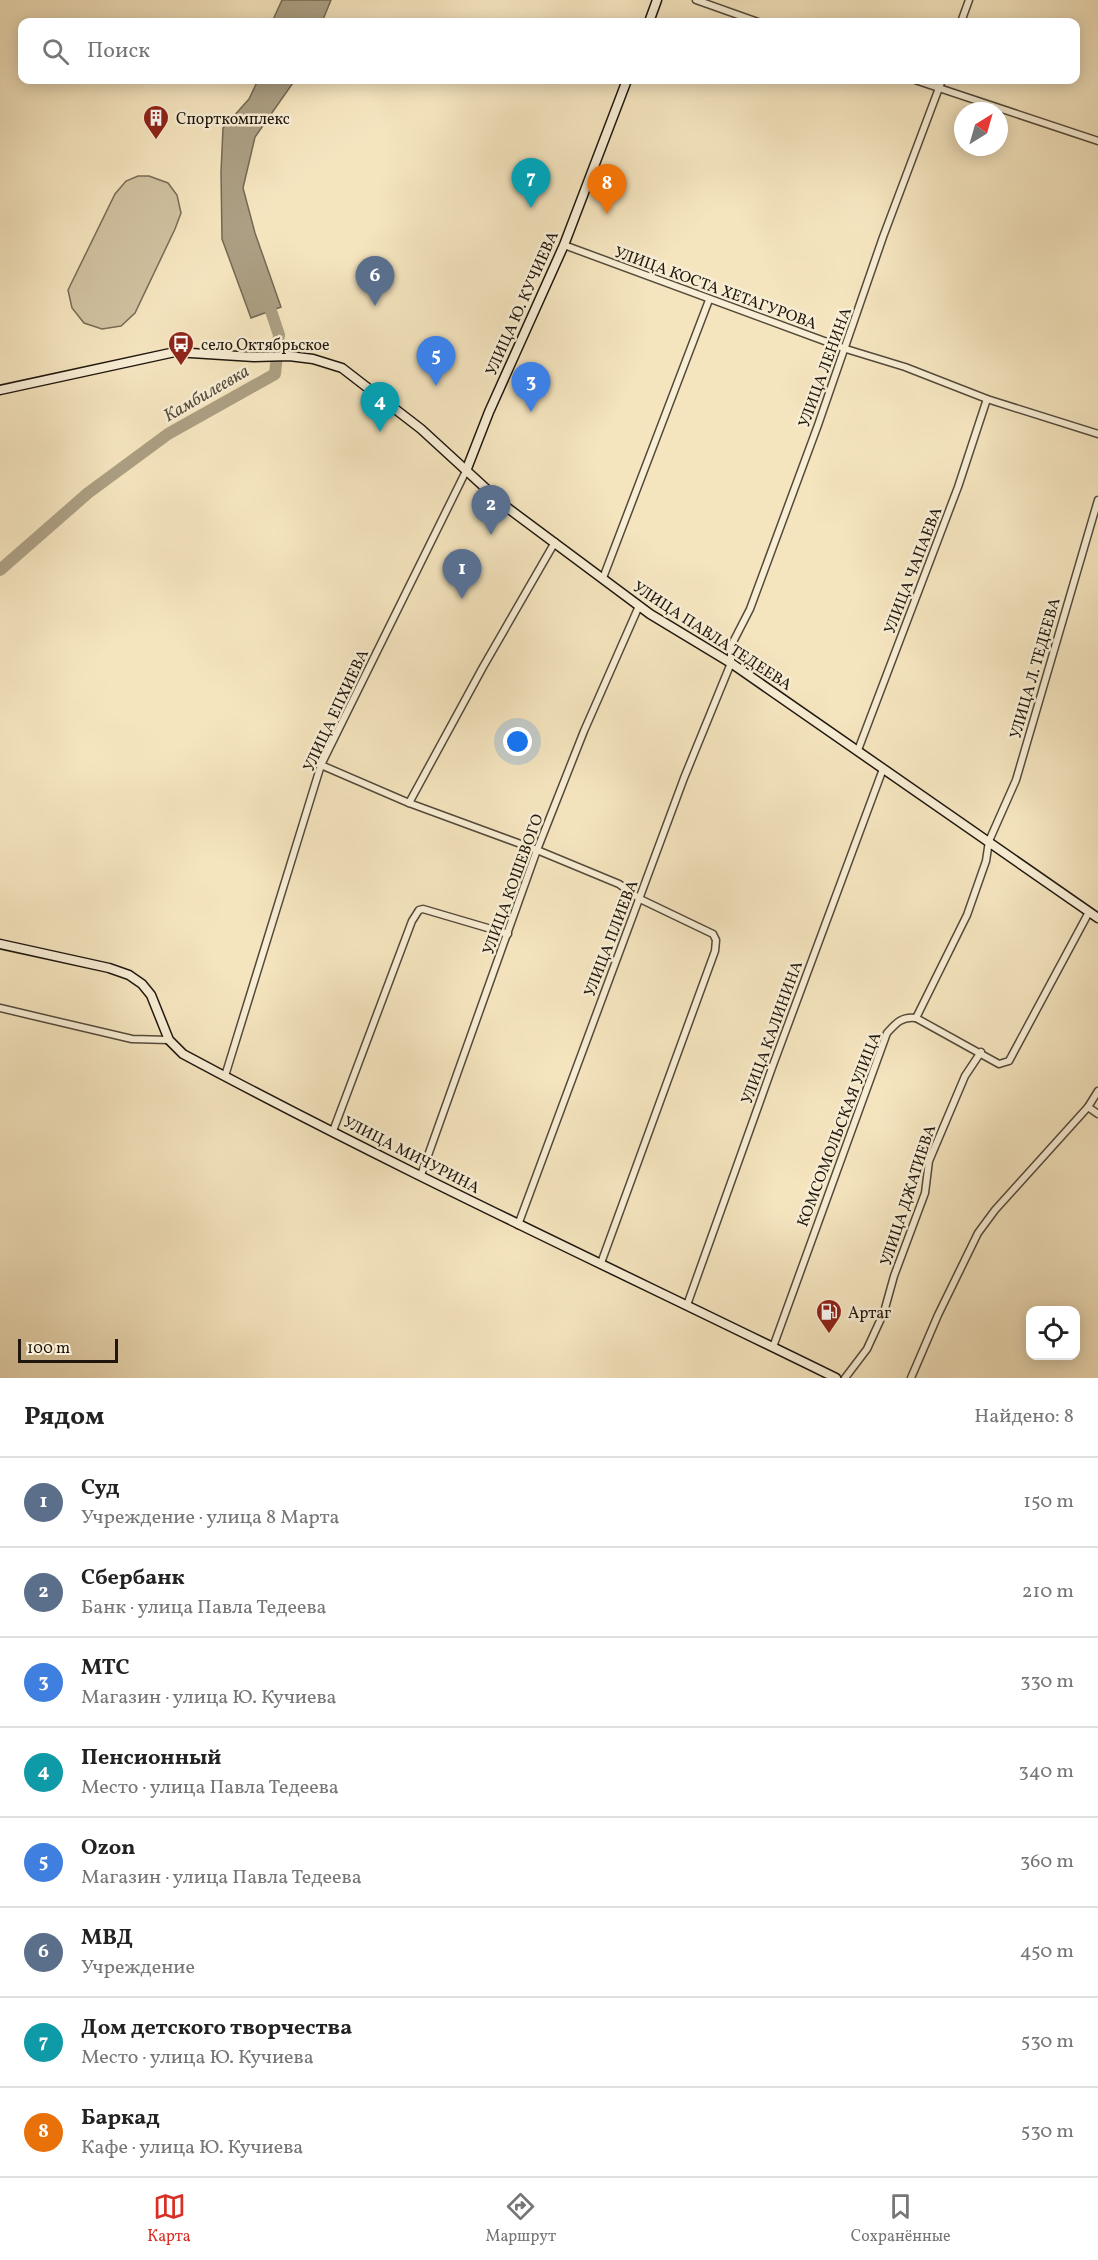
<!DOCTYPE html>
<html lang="ru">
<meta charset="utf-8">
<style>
body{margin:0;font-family:Vollkorn,serif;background:#f6f6f6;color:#222}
.controls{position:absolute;right:18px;bottom:18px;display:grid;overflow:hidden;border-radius:12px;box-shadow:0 3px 15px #0003}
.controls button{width:54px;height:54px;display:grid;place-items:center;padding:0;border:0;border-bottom:2px solid #e0e0e0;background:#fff;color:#222;font:30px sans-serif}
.compass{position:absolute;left:954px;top:102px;width:54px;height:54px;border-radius:50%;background:#fff;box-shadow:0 3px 15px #0003;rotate:37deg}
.scale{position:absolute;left:18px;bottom:15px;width:100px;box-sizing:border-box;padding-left:6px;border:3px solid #1f170e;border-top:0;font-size:16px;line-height:21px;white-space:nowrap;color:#1f170e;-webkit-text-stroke:4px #f8eed5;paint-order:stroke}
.you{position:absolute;left:518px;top:742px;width:21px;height:21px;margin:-15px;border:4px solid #fff;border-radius:50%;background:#1a73e8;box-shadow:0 0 0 9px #1a73e833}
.badge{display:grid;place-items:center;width:39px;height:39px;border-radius:50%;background:#d93025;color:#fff;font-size:20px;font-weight:700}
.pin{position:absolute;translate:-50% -50px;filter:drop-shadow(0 2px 3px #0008)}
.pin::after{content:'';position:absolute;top:32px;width:21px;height:18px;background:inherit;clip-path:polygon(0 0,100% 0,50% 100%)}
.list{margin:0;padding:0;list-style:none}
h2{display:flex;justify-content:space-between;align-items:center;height:78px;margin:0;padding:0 24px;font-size:26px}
h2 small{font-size:20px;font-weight:400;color:#767676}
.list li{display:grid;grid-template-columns:39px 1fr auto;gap:18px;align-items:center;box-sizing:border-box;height:90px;padding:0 24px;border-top:2px solid #e0e0e0}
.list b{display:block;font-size:22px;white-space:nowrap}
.list p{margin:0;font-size:20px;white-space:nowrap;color:#767676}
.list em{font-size:20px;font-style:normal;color:#767676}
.icon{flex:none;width:33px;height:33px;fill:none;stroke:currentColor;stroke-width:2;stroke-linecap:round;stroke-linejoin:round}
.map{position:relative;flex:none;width:1098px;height:1378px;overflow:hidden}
.search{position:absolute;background:#fff;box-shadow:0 3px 15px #0003;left:18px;right:18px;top:18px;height:66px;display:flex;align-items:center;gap:15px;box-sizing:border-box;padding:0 21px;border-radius:12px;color:#767676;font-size:22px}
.sheet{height:798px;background:#fff}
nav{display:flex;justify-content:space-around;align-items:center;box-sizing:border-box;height:84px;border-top:2px solid #e0e0e0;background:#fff;font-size:16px;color:#767676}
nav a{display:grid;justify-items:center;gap:3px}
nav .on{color:#d93025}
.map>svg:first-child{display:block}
</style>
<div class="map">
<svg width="1098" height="1378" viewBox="0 0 1098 1378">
<rect width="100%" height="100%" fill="#f5e5bf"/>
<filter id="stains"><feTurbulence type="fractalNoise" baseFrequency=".00333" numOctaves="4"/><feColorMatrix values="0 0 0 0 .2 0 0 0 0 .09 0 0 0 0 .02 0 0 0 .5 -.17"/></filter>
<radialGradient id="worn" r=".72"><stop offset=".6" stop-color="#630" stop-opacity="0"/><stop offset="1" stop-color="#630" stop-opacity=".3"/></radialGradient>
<polygon fill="#d1c2a1" stroke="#786c58" stroke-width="1.5" points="138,176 149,176 168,183 177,195 181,213 175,229 135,313 121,326 102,329 84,323 72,308 68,290 115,194 126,181"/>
<g fill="#ac9f83" stroke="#746954" stroke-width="1.5">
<polygon points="282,0 331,0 322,22 272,22"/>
<polygon points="258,80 295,80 255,137 243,188 255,233 281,307 251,318 222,239 221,172 223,128 249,99"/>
</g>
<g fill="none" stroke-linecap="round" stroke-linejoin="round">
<polyline stroke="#ac9f83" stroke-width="12" points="0,570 88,493 168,434 275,374 279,335 266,296"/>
<defs>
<g id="street">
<polyline points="696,0 758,22"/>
<polyline points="961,22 969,0"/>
<polyline points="915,80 1098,141"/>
<polyline points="564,245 846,349 905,367 987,399 1098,434"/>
<polyline points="603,578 709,300"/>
<polyline points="858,750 958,487 987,399"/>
<polyline points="321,765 409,803 537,850 619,884 640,899 713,934 716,940 715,951 601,1263"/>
<polyline points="409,803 483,667 555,542"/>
<polyline points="0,1008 132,1039 169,1040"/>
<polyline points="916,1018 999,1064 1009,1061 1089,912"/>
<polyline points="225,1076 321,765 466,471"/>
<polyline points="1088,1107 1098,1114"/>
<polyline points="333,1131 412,921 419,910 423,909 508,934"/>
<polyline points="421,1175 537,850 584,731 639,606"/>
<polyline points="518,1225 684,778 731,663 731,646 750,609 818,425 883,237 942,80"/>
<polyline points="687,1305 773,1065 883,769"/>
<path d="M773 1347 887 1033C896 1023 902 1016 916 1018L967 915 986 861 989 841 1016 780 1098 500"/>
<polyline points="845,1378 867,1349 884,1312 894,1276 925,1193 929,1161 965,1076 981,1052"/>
<polyline points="911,1378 938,1315 978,1233 995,1210 1088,1107 1098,1091"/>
</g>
<g id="secondary">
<polyline points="649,22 657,0"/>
<polyline points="0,390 175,352 254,357 289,356 313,359 342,368 421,429 505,506 650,614 731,663 1098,918"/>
<polyline points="466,471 489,412 564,245 627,80"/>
<path d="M0 944 109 968 129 975 142 984 151 995 169 1040 183 1054C397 1169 618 1271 836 1378"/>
</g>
</defs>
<use href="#street" stroke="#544a3a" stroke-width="9"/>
<use href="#secondary" stroke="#1f170e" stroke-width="11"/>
<use href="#street" stroke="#f8eed5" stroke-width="6"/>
<use href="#secondary" stroke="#f8eed5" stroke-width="8"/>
</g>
<defs>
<symbol id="building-pin" viewBox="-11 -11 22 30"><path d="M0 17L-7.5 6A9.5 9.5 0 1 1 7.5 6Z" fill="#8f2418" stroke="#f8eed5"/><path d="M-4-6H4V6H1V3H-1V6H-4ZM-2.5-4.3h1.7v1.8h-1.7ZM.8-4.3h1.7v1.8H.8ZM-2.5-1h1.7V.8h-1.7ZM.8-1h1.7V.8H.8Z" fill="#fff"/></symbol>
<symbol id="bus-pin" viewBox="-11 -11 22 30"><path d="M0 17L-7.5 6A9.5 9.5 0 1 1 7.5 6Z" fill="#8f2418" stroke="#f8eed5"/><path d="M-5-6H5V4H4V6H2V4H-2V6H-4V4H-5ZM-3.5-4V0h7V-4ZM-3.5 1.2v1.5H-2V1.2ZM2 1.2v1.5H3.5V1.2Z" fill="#fff"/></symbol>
<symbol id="fuel-pin" viewBox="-11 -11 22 30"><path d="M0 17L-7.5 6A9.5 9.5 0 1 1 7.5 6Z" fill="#8f2418" stroke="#f8eed5"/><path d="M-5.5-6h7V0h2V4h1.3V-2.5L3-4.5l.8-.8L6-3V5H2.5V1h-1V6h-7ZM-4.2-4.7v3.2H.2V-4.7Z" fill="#fff"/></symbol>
</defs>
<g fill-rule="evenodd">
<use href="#building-pin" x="141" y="103" width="30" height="40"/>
<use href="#bus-pin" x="166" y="329" width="30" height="40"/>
<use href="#fuel-pin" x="814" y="1297" width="30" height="40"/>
</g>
<g text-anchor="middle" stroke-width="5" stroke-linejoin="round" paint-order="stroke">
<g font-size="16" fill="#1f170e" stroke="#f8eed5" text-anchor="start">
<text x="176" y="124">Спорткомплекс</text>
<text x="201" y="350">село Октябрьское</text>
<text x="848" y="1318">Артаг</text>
</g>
<g font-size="16" fill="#1f170e" stroke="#f8eed5">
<text transform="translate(716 287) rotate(20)" y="6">УЛИЦА КОСТА ХЕТАГУРОВА</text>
<text transform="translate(521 303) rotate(-66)" y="6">УЛИЦА Ю. КУЧИЕВА</text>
<text transform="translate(824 367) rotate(-70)" y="6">УЛИЦА ЛЕНИНА</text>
<text transform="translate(912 570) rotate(-69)" y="6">УЛИЦА ЧАПАЕВА</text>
<text transform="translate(713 635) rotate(33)" y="6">УЛИЦА ПАВЛА ТЕДЕЕВА</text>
<text transform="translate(1034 668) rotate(-74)" y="6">УЛИЦА Л. ТЕДЕЕВА</text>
<text transform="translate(335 710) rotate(-65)" y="6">УЛИЦА ЕПХИЕВА</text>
<text transform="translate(512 884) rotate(-70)" y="6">УЛИЦА КОШЕВОГО</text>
<text transform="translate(610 938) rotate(-69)" y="6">УЛИЦА ПЛИЕВА</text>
<text transform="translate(771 1032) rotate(-70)" y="6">УЛИЦА КАЛИНИНА</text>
<text transform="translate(838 1129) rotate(-69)" y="6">КОМСОМОЛЬСКАЯ УЛИЦА</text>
<text transform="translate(412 1154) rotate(27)" y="6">УЛИЦА МИЧУРИНА</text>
<text transform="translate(907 1195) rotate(-72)" y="6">УЛИЦА ДЖАТИЕВА</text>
</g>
<g font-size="18" font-style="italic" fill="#574d3d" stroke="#f8eed5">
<text transform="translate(206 393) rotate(-30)" y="6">Камбилеевка</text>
</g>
</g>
<rect width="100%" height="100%" filter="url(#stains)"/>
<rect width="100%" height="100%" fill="url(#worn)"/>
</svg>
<div class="controls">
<button><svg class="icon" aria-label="locate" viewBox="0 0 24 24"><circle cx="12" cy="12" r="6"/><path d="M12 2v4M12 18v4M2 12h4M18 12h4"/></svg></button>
</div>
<svg class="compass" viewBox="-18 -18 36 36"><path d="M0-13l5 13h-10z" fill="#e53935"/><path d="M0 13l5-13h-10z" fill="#767676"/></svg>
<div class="scale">100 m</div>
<div class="you"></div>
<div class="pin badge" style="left:462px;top:599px;background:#5c6f8a">1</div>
<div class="pin badge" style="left:491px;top:535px;background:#5c6f8a">2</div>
<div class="pin badge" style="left:531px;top:412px;background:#3f7fe0">3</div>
<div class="pin badge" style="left:380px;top:432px;background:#0f9aa8">4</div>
<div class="pin badge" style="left:436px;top:386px;background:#3f7fe0">5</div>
<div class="pin badge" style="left:375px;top:306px;background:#5c6f8a">6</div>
<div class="pin badge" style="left:531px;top:208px;background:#0f9aa8">7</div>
<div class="pin badge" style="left:607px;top:214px;background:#e8710a">8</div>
<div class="search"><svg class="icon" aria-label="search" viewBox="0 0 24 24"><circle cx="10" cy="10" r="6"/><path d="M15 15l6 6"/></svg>Поиск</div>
</div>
<section class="sheet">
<h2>Рядом<small>Найдено: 8</small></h2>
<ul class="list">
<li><span class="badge" style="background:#5c6f8a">1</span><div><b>Суд</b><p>Учреждение · улица 8 Марта</p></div><em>150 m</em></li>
<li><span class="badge" style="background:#5c6f8a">2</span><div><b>Сбербанк</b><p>Банк · улица Павла Тедеева</p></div><em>210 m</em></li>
<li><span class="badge" style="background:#3f7fe0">3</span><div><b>МТС</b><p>Магазин · улица Ю. Кучиева</p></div><em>330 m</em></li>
<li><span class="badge" style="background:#0f9aa8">4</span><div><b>Пенсионный</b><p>Место · улица Павла Тедеева</p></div><em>340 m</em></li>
<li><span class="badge" style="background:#3f7fe0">5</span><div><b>Ozon</b><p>Магазин · улица Павла Тедеева</p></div><em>360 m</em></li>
<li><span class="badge" style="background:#5c6f8a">6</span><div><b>МВД</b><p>Учреждение</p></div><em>450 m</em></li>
<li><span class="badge" style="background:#0f9aa8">7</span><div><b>Дом детского творчества</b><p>Место · улица Ю. Кучиева</p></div><em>530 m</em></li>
<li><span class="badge" style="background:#e8710a">8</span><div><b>Баркад</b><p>Кафе · улица Ю. Кучиева</p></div><em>530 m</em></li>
</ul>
</section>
<nav>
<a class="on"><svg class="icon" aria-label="map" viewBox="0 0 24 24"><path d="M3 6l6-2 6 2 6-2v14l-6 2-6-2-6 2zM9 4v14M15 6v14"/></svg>Карта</a>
<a><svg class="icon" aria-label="directions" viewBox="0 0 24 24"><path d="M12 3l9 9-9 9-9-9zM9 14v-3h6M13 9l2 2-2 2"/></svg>Маршрут</a>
<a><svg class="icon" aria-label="saved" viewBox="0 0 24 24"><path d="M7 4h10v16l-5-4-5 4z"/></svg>Сохранённые</a>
</nav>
